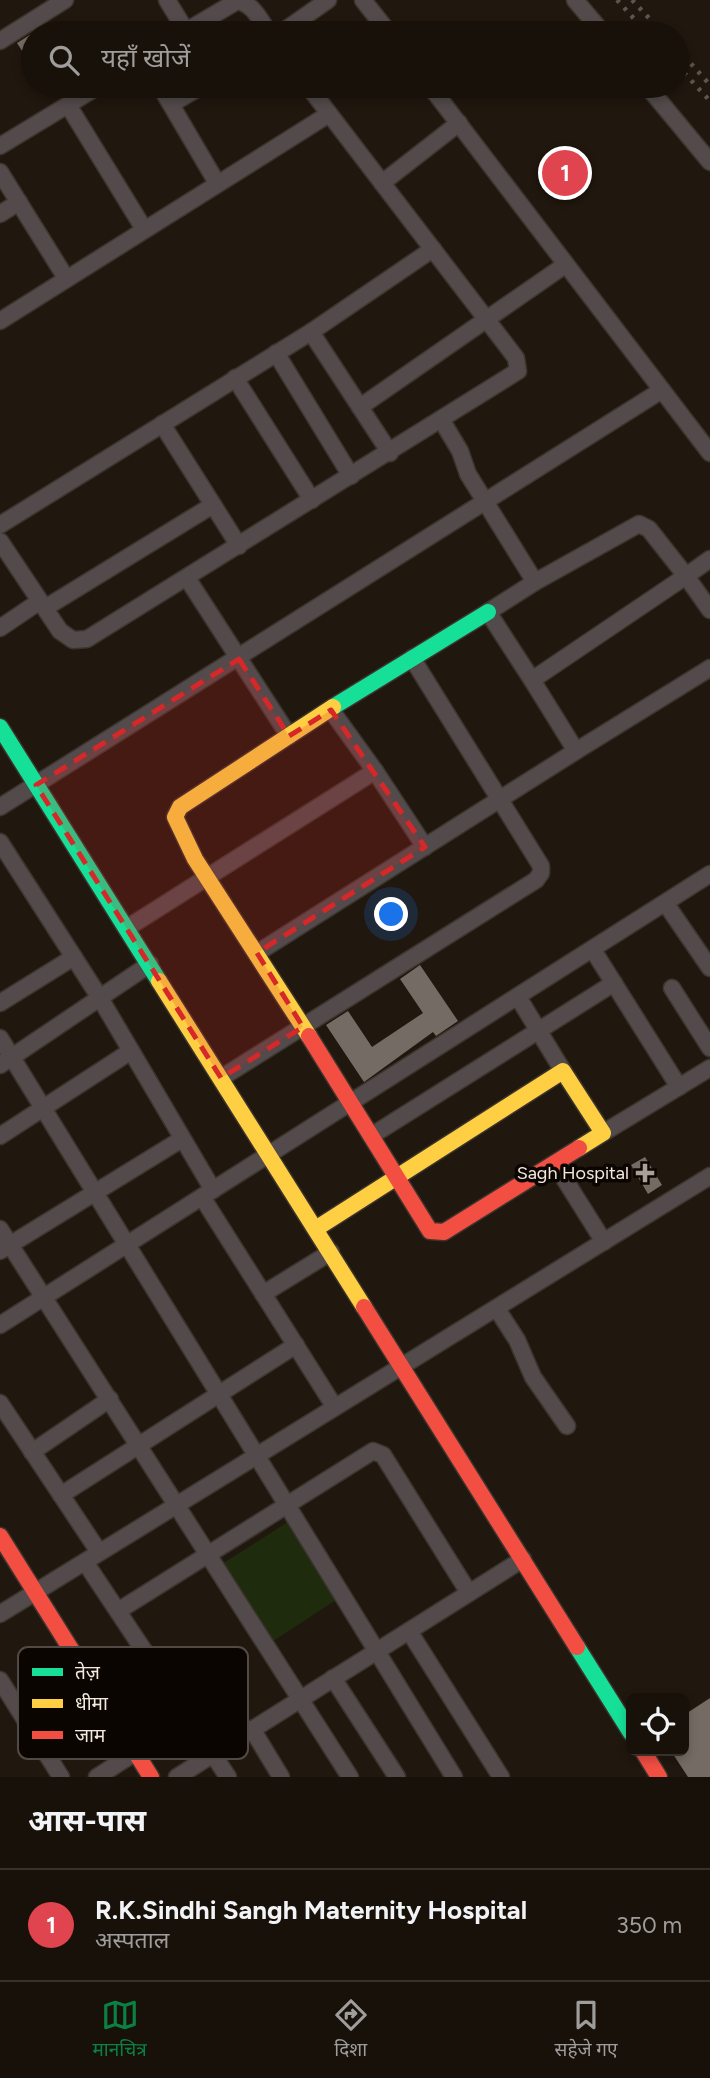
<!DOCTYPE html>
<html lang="hi">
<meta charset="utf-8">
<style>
body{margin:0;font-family:Figtree,"Noto Sans Devanagari",sans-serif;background:#211a13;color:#f1f3f6}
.controls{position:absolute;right:21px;bottom:21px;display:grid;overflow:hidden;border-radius:10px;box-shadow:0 4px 10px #0003}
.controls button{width:63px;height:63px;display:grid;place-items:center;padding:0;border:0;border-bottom:2px solid #36312b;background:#18110a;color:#f1f3f6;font:35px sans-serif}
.you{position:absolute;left:392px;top:915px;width:24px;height:24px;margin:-18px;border:5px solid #fff;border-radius:50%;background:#1a73e8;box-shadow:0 0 0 10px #1a73e833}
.badge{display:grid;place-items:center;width:46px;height:46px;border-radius:50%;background:#0b8043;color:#fff;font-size:23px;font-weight:700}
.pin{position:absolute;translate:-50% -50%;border:4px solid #fff;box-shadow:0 2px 7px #0006}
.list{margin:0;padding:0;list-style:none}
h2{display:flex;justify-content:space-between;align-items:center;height:91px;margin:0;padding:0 28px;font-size:30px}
h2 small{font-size:23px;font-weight:400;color:#9f9d9c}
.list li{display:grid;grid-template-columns:46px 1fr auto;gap:21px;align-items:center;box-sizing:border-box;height:112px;padding:0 28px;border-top:2px solid #36312b}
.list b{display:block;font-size:26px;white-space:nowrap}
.list p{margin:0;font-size:23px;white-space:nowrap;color:#9f9d9c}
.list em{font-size:23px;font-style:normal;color:#9f9d9c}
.icon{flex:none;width:38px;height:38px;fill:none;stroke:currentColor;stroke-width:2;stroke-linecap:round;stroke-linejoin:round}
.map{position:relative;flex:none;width:710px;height:1777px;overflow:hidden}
.search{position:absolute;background:#18110a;box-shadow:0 4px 10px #0003;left:21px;right:21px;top:21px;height:77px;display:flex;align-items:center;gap:18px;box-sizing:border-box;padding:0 24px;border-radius:38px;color:#9f9d9c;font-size:26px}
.sheet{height:203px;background:#18110a}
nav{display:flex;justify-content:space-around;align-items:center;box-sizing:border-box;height:98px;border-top:2px solid #36312b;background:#18110a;font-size:19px;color:#9f9d9c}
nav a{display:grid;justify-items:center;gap:4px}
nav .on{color:#0b8043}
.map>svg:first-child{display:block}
</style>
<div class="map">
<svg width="710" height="1777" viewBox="0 0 710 1777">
<rect width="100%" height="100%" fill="#20170e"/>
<polygon fill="#1e2b0c" points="297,1516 347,1593 264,1647 214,1569"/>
<g fill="#746c64">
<polygon points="33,33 33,68 17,43"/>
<polygon points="573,150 589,174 557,195 541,172"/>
<polygon points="420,965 458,1021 436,1036 433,1032 364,1082 326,1025 348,1011 372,1047 423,1013 400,979"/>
<polygon points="645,1157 662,1185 648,1194 631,1165"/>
<polygon points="710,1698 710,1777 688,1777 671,1751 684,1751 684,1715"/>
</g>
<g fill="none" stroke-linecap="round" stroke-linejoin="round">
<defs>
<g id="street">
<polyline points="167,0 186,31"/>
<polyline points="363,0 389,33"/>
<polyline points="575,0 603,33"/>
<path d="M183 33 237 1C253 3 261 21 269 33"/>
<polyline points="281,33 328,0"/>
<polyline points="0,41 65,0"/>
<polyline points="160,86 217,183"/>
<polyline points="430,86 710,453"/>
<polyline points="647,86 710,162"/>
<polyline points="171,104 202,86"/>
<polyline points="68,105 144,229"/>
<polyline points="0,146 99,86"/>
<polyline points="0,172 66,278"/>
<polyline points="382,183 459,123"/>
<polyline points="0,214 19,202"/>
<polyline points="0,321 329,114"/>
<polyline points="311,332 390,453"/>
<polyline points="276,353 351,476"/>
<polyline points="235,378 312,500"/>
<polyline points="360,407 565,265"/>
<polyline points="442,421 460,451 468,474 535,582 639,524 649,529 686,576 532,680 488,612 535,582"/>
<polyline points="162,424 239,546"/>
<polyline points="0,525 311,332 433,249"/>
<polyline points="0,541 60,631 73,640 87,639 518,371 516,358 308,86"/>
<polyline points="710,559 686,576 710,610"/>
<polyline points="187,578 289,736"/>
<polyline points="45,608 213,505"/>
<polyline points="0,628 40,601"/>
<polyline points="576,751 710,668"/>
<polyline points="375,771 425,847"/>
<polyline points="0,807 662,390"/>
<polyline points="0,842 100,998 213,1190"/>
<polyline points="666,904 710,968"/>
<polyline points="127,928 375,771 331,710"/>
<polyline points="593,950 679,1087"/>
<polyline points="257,953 576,751 532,680"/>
<polyline points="672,988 710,1048"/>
<polyline points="518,997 563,1071"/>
<polyline points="0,1003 74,957"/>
<polyline points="0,1038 454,1777"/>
<polyline points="0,1065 150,964"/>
<polyline points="221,1078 536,880 541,873 541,866 412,658"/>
<polyline points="603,1133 710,1068"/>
<polyline points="0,1136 131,1051"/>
<polyline points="371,1136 614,983"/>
<polyline points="555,1164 604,1242"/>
<polyline points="202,1197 334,1406"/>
<polyline points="0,1229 350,1777"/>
<polyline points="0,1251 182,1139"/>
<polyline points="263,1294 331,1252"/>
<polyline points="497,1309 517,1340 533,1377 567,1426"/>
<polyline points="0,1325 710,874"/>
<polyline points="0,1403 99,1552"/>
<polyline points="32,1452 110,1399"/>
<polyline points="61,1495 296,1345"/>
<polyline points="85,1562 228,1777"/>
<polyline points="118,1611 373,1451 383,1455 469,1593"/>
<polyline points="0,1614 710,1176"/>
<polyline points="409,1631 501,1777"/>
<polyline points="333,1678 397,1777"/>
<polyline points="0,1680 61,1777"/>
<polyline points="252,1729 281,1777"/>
<polyline points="97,1777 136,1752"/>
<polyline points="177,1777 523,1559"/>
</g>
<g id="fast">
<polyline points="333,707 488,612"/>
<polyline points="0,727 159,981"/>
<polyline points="577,1647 631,1733"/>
</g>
<g id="slow">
<polyline points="159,981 364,1307"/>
<polyline points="309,1036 195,859 175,817 180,807 333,707"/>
<polyline points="317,1228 563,1071 603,1133 579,1148"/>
</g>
<g id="jam">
<polyline points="309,1036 430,1231 444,1232 579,1148"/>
<polyline points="364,1307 577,1647"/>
<polyline points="0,1536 151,1777"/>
<polyline points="643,1751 659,1777"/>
</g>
</defs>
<use href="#street" stroke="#3c342d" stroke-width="19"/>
<use href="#fast" stroke="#3c342d" stroke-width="19"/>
<use href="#slow" stroke="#3c342d" stroke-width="19"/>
<use href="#jam" stroke="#3c342d" stroke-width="19"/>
<use href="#street" stroke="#524a4b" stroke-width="16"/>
<use href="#fast" stroke="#16e098" stroke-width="16"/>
<use href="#slow" stroke="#ffcf43" stroke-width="16"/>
<use href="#jam" stroke="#f24e42" stroke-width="16"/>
<g stroke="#5c5552" stroke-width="4.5" stroke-dasharray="3.5 7" stroke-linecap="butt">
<polyline points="617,0 647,33"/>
<polyline points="632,0 663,33"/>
<polyline points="677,48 710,85"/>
<polyline points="677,65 710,101"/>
</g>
</g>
<path fill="#d62828" fill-opacity="0.2" stroke="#d62828" stroke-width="5" stroke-dasharray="14 9" stroke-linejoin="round" d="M239 659 289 736 331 710 425 847 257 953 303 1027 221 1078 36 785Z"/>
<path fill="#aaa095" stroke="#0b0501" stroke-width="2.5" d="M641.5 1162.5h7v7h7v7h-7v7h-7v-7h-7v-7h7z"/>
<g text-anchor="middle" stroke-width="7" stroke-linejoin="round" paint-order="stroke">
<g font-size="18" fill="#f4e9de" stroke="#0b0501" text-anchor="end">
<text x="629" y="1179">Sagh Hospital</text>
</g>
</g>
<rect x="18" y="1647" width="230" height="112" rx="10" fill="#0b0501" stroke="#514943" stroke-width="2"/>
<rect x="32" y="1668" width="31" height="8" fill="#16e098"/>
<rect x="32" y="1699" width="31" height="9" fill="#ffcf43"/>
<rect x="32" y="1731" width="31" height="8" fill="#f24e42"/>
<g font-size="19" fill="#f4e9de">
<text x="75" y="1679">तेज़</text>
<text x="75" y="1710">धीमा</text>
<text x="75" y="1742">जाम</text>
</g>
</svg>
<div class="controls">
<button><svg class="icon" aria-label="locate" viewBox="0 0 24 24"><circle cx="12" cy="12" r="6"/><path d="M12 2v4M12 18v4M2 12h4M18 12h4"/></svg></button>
</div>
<div class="you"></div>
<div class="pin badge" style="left:565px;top:173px;background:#e0444e">1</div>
<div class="search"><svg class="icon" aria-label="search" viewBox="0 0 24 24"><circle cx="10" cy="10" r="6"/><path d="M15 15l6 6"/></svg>यहाँ खोजें</div>
</div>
<section class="sheet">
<h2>आस-पास<small></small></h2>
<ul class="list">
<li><span class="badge" style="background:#e0444e">1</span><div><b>R.K.Sindhi Sangh Maternity Hospital</b><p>अस्पताल</p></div><em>350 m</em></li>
</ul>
</section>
<nav>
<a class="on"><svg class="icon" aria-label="map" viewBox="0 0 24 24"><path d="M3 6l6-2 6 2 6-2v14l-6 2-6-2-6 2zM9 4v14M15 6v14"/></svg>मानचित्र</a>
<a><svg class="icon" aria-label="directions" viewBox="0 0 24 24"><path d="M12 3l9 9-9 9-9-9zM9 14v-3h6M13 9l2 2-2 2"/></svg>दिशा</a>
<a><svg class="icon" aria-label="saved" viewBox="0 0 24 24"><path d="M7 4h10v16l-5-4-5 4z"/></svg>सहेजे गए</a>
</nav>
